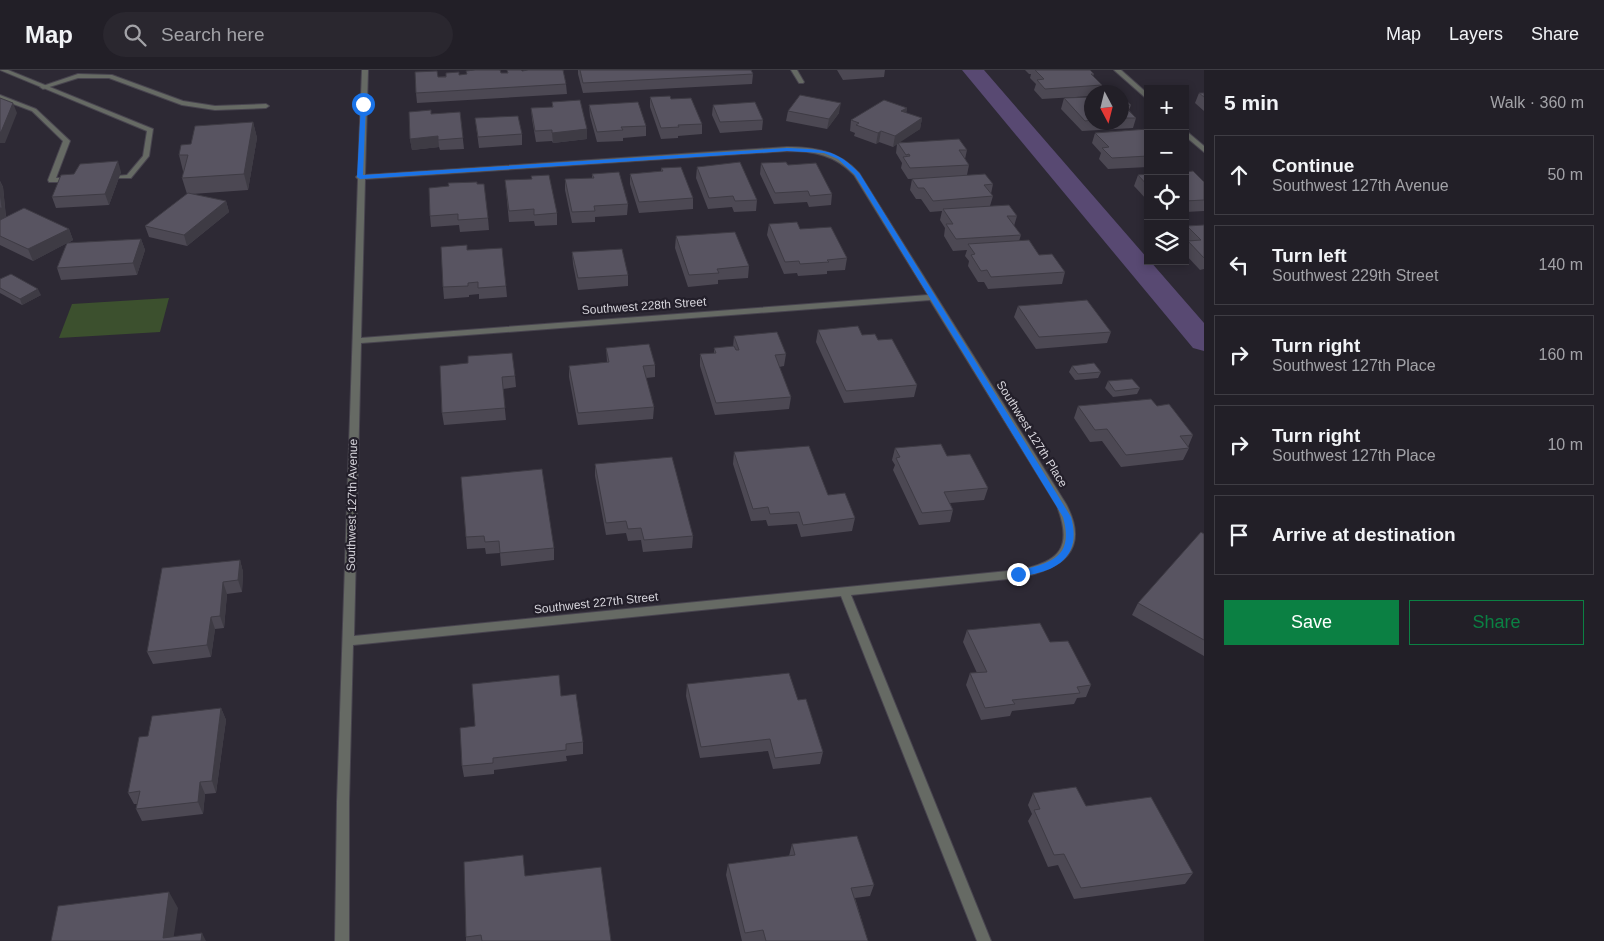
<!DOCTYPE html>
<meta charset="utf-8">
<style>
body{margin:0;font-family:Arial,sans-serif;background:#2a272f;color:#f1f3f6}
.controls{position:absolute;right:15px;top:15px;display:grid;overflow:hidden;border-radius:0px;box-shadow:0 2px 8px #0003}
.controls button{width:45px;height:45px;display:grid;place-items:center;padding:0;border:0;border-bottom:1px solid #3f3d44;background:#221f27;color:#f1f3f6;font:25px sans-serif}
.compass{position:absolute;left:1084px;top:15px;width:45px;height:45px;border-radius:50%;background:#221f27;box-shadow:0 2px 8px #0003;rotate:173deg}
.stop{position:absolute;width:15px;height:15px;margin:-11px;border:4px solid #1a73e8;border-radius:50%;background:#fff}
.stop.end{background:#1a73e8;border-color:#fff;box-shadow:0 1px 5px #0008}
.list{margin:0;padding:0;list-style:none}
h2{display:flex;justify-content:space-between;align-items:center;height:65px;margin:0;padding:0 20px;font-size:21px}
h2 small{font-size:16px;font-weight:400;color:#a2a2a7}
.list li{display:grid;grid-template-columns:32px 1fr auto;gap:15px;align-items:center;box-sizing:border-box;height:80px;margin:0 10px 10px;padding:0 10px;border:1px solid #3f3d44;border-radius:0px}
.list b{display:block;font-size:19px;white-space:nowrap}
.list p{margin:0;font-size:16px;white-space:nowrap;color:#a2a2a7}
.list em{font-size:16px;font-style:normal;color:#a2a2a7}
.actions{display:flex;gap:10px;padding:15px 20px}
.actions a{flex:1;padding:11px 0;border:1px solid #0b8043;border-radius:0px;text-align:center;font-size:18px;color:#0b8043}
.actions .main{background:#0b8043;color:#fff}
.icon{flex:none;width:28px;height:28px;fill:none;stroke:currentColor;stroke-width:2;stroke-linecap:round;stroke-linejoin:round}
.map{position:relative;flex:none;width:1204px;height:871px;overflow:hidden}
header{display:flex;align-items:center;gap:30px;box-sizing:border-box;height:70px;padding:0 25px;background:#221f27;border-bottom:1px solid #3f3d44}
header strong{font-size:24px}
nav{display:flex;gap:28px;margin-inline-start:auto;font-size:18px}
.search{width:350px;height:45px;background:#2a272f;display:flex;align-items:center;gap:12px;box-sizing:border-box;padding:0 18px;border-radius:28px;color:#a2a2a7;font-size:19px}
main{display:flex}
aside{flex:1;background:#221f27}
.map>svg:first-child{display:block}
</style>
<header>
<strong>Map</strong>
<div class="search"><svg class="icon" aria-label="search" viewBox="0 0 24 24"><circle cx="10" cy="10" r="6"/><path d="M15 15l6 6"/></svg>Search here</div>
<nav><a>Map</a><a>Layers</a><a>Share</a></nav>
</header>
<main>
<div class="map">
<svg width="1204" height="871" viewBox="0 0 1204 871">
<rect width="100%" height="100%" fill="#2d2934"/>
<polygon fill="#3c502e" points="169,228 160,262 59,268 72,234"/>
<g fill="none" stroke-linecap="round" stroke-linejoin="round">
<polygon fill="#584972" fill-rule="evenodd" points="962,0 984,0 1148,189 1148,191 1150,191 1204,253 1204,281 1193,278"/>
<defs>
<g id="service">
<polygon points="0,0 8,0 153,59 149,86 131,108 117,108 117,106 127,105 143,86 147,61"/>
<polygon points="0,25 36,39 69,70 70,71 56,108 75,108 75,112 49,112 48,110 63,71 32,41 0,29"/>
</g>
<g id="minor">
<path d="M362 0H368L365 105 787 77C815 77 839 81 859 103L1066 434C1091 481 1061 499 1018 508L851 525 991 871H977L841 526 353 575 349 732V871H335L337 732 358 109 356 107 358 105ZM787 81C814 81 835 85 854 105L928 225 361 268 365 109ZM930 230 1057 436C1073 478 1060 492 1018 500L354 566 361 273Z"/>
<polygon points="791,0 797,0 804,12 803,13 799,13"/>
<polygon points="1114,0 1121,0 1148,24 1148,30"/>
<polygon points="78,4 112,5 183,31 215,36 266,34 269,36 266,38 215,40 182,35 109,8 78,8 43,19 40,17"/>
<polygon points="1185,60 1204,76 1204,82 1185,66"/>
</g>
</defs>
<use href="#service" stroke="#48444f" stroke-width="2"/>
<use href="#minor" stroke="#48444f" stroke-width="2"/>
<use href="#service" fill="#666a64" fill-rule="evenodd"/>
<use href="#minor" fill="#666a64" fill-rule="evenodd"/>
</g>
<g fill="#4c4853">
<polygon points="507,0 522,1 528,1 528,0 563,0 566,14 567,24 417,33 416,23 438,7 459,5 507,3"/>
<polygon points="578,0 751,0 753,4 752,14 583,23 578,4"/>
<polygon points="837,0 885,0 884,7 843,10"/>
<polygon points="1025,0 1090,0 1094,4 1093,6 1102,15 1100,22 1092,22 1092,26 1042,29 1034,20 1036,14 1030,8 1031,4 1029,4"/>
<polygon points="1199,23 1204,23 1204,41 1195,33"/>
<polygon points="650,27 671,29 702,54 702,64 678,66 678,68 661,69 650,37"/>
<polygon points="1092,27 1092,52 1122,52 1122,27 1131,35 1129,40 1136,48 1133,58 1082,61 1061,39 1064,28"/>
<polygon points="552,32 587,69 553,73 552,71 536,72 532,49 531,38 552,37"/>
<polygon points="589,35 646,56 646,66 623,68 623,71 597,72 590,46"/>
<polygon points="713,35 763,50 762,60 720,63 712,45"/>
<polygon points="907,38 906,43 922,48 920,59 899,72 967,80 965,89 969,95 967,105 993,114 991,124 993,126 990,136 1017,146 1014,156 1021,165 1019,171 1065,202 1062,214 988,219 984,212 978,212 968,196 969,191 965,186 967,180 953,181 944,166 945,158 940,150 942,141 930,142 921,129 916,129 910,120 912,109 934,108 908,109 901,98 902,93 896,83 897,74 893,77 879,72 876,74 854,66 855,63 850,61 851,50"/>
<polygon points="788,41 839,43 827,59 786,51"/>
<polygon points="460,42 464,79 440,80 439,77 412,80 410,69 432,44"/>
<polygon points="475,48 522,64 522,75 479,78"/>
<polygon points="253,52 257,68 248,120 192,124 226,131 229,142 187,176 149,167 145,156 187,124 182,108 184,101 183,101 179,85 191,74"/>
<polygon points="1148,59 1148,97 1108,99 1099,89 1101,83 1092,73 1095,63"/>
<polygon points="761,93 788,95 832,124 831,135 809,137 807,132 774,134 760,104"/>
<polygon points="697,97 757,130 756,141 734,142 732,137 708,139 696,108"/>
<polygon points="661,98 693,128 693,139 639,143 630,114 630,104 661,101"/>
<polygon points="121,102 109,135 56,138 52,127 74,104"/>
<polygon points="1185,102 1204,112 1204,141 1185,142"/>
<polygon points="592,104 628,134 627,145 595,147 595,152 572,153 565,120 565,109 592,108"/>
<polygon points="1148,104 1148,131 1134,116 1138,105"/>
<polygon points="505,110 557,143 557,155 535,156 534,151 509,152"/>
<polygon points="0,111 3,117 6,147 69,159 73,170 68,173 141,169 145,180 137,205 61,210 57,198 67,173 33,191 0,175"/>
<polygon points="477,114 488,148 489,160 460,162 459,155 431,157 430,146"/>
<polygon points="769,154 800,159 847,188 845,200 827,201 827,204 798,206 797,203 784,204 767,165"/>
<polygon points="1204,155 1204,199 1200,200 1185,184 1185,178 1188,172 1185,170 1185,160 1187,156"/>
<polygon points="676,166 749,196 748,208 718,210 718,214 688,217 675,178"/>
<polygon points="467,180 506,216 507,227 479,229 479,224 469,225 469,227 444,229 443,217"/>
<polygon points="572,182 628,205 628,216 578,220 573,194"/>
<polygon points="0,209 41,225 22,235 0,223"/>
<polygon points="1018,236 1111,262 1107,273 1036,279 1014,247"/>
<polygon points="818,260 862,265 878,270 917,315 914,327 844,333 816,272"/>
<polygon points="734,266 786,284 784,296 779,297 791,327 789,339 715,345 700,296 700,284 714,283 714,278 733,277"/>
<polygon points="606,278 655,295 655,307 646,308 654,337 653,349 578,355 569,307 569,296 607,292"/>
<polygon points="440,296 515,306 516,317 503,319 506,350 444,355 442,343"/>
<polygon points="1072,296 1101,302 1098,308 1075,310 1069,302"/>
<polygon points="1108,311 1140,318 1137,324 1113,327 1105,318"/>
<polygon points="1078,336 1157,336 1193,365 1188,377 1189,378 1183,390 1121,397 1102,371 1090,372 1074,348"/>
<polygon points="895,378 947,386 988,418 984,430 950,433 953,440 950,452 919,455 893,400 895,395 892,390"/>
<polygon points="734,382 828,425 855,448 852,461 801,467 797,454 768,456 766,450 751,451 733,394"/>
<polygon points="595,394 693,466 692,478 643,482 641,470 628,471 626,463 606,465 595,406"/>
<polygon points="461,407 554,478 554,490 501,496 500,483 486,484 485,478 467,479"/>
<polygon points="1204,464 1204,586 1132,545 1138,533"/>
<polygon points="240,490 243,502 242,522 227,524 224,558 215,559 211,587 153,594 147,582"/>
<polygon points="967,560 1050,572 1091,615 1086,627 1077,628 1074,634 1012,641 1010,646 981,650 966,615 970,603 977,603 963,572"/>
<polygon points="687,614 798,630 823,682 820,694 773,699 768,681 700,688 686,626"/>
<polygon points="561,626 583,672 583,684 566,686 567,691 494,700 494,704 464,707 462,696 475,656"/>
<polygon points="221,638 226,650 216,723 205,724 203,744 142,751 136,739 137,734 134,734 128,723 148,666"/>
<polygon points="1033,723 1086,736 1193,803 1185,814 1074,829 1058,795 1048,797 1028,751 1032,744 1028,735"/>
<polygon points="792,774 874,815 870,826 855,828 868,871 742,871 726,805 728,794 789,786"/>
<polygon points="525,806 611,871 466,871 466,867"/>
</g>
<g fill="#3e3b44">
<polygon points="13,33 17,43 5,73 0,73 0,62"/>
<polygon points="841,33 839,43 827,59 829,49"/>
<polygon points="907,38 905,48 901,41"/>
<polygon points="922,48 920,59 893,77 895,66"/>
<polygon points="253,52 257,68 248,120 244,104"/>
<polygon points="587,59 587,69 553,73 552,63"/>
<polygon points="881,61 879,72 876,74 878,63"/>
<polygon points="438,66 439,77 412,80 410,69"/>
<polygon points="118,91 121,102 109,135 105,124"/>
<polygon points="0,111 3,117 6,149 0,150"/>
<polygon points="226,131 229,142 187,176 184,165"/>
<polygon points="69,159 73,170 33,191 28,179"/>
<polygon points="141,169 145,180 137,205 133,193"/>
<polygon points="38,219 41,225 22,235 20,229"/>
<polygon points="240,490 243,502 242,522 238,510"/>
<polygon points="223,512 227,524 224,558 220,546"/>
<polygon points="211,547 215,559 211,587 207,575"/>
<polygon points="221,638 226,650 216,723 212,711"/>
<polygon points="200,712 205,724 203,744 198,732"/>
<polygon points="169,822 178,838 173,871 163,868"/>
<polygon points="202,863 206,871 201,871"/>
</g>
<g fill="#585461" stroke="#3e3b44">
<polygon points="475,0 500,0 501,3 508,3 507,0 521,0 522,1 528,0 563,0 566,14 416,23 415,2 437,1 438,7 446,7 446,3 459,2 459,5 467,4 466,1"/>
<polygon points="580,0 751,0 753,4 583,13"/>
<polygon points="1035,0 1090,0 1094,4 1091,4 1102,15 1045,19 1037,10 1044,9"/>
<polygon points="1199,23 1204,23 1204,27"/>
<polygon points="800,25 841,33 829,49 788,41"/>
<polygon points="670,26 671,29 691,28 702,54 678,55 679,57 661,58 650,27"/>
<polygon points="1092,27 1092,50 1085,51 1064,28"/>
<polygon points="1122,27 1131,35 1124,36 1136,48 1122,48"/>
<polygon points="0,28 13,33 1,62 0,62"/>
<polygon points="580,30 587,59 552,63 552,60 535,61 531,38 553,37 552,32"/>
<polygon points="884,30 907,38 901,41 922,48 895,66 881,61 878,63 856,55 859,53 851,50"/>
<polygon points="638,32 646,56 621,57 623,60 597,62 589,35"/>
<polygon points="755,32 763,50 720,52 713,35"/>
<polygon points="431,40 431,44 460,42 463,68 438,70 438,66 410,69 409,42"/>
<polygon points="518,46 522,64 478,67 475,48"/>
<polygon points="253,52 244,104 182,108 188,85 179,85 181,75 191,74 195,56"/>
<polygon points="1148,59 1148,86 1112,88 1102,78 1109,77 1095,63"/>
<polygon points="959,69 967,80 959,80 969,95 910,98 903,87 910,86 909,84 906,85 898,73"/>
<polygon points="118,91 105,124 52,127 61,105 74,104 80,94"/>
<polygon points="740,92 757,130 735,131 733,126 709,128 697,97"/>
<polygon points="786,92 788,95 816,93 832,124 810,126 808,121 775,123 761,93"/>
<polygon points="681,97 693,128 639,132 630,104 663,101 661,98"/>
<polygon points="1193,101 1204,112 1204,130 1185,131 1185,102"/>
<polygon points="619,102 628,134 594,136 595,141 572,142 565,109 594,108 592,104"/>
<polygon points="985,104 993,114 984,115 993,126 933,131 924,118 918,118 912,109"/>
<polygon points="1148,104 1148,116 1138,105"/>
<polygon points="549,105 557,143 534,145 534,139 509,141 505,110 532,109 531,106"/>
<polygon points="477,112 477,114 484,114 488,148 458,150 458,144 430,146 429,118 449,116 448,113"/>
<polygon points="0,122 2,138 0,138"/>
<polygon points="188,123 226,131 184,165 145,156"/>
<polygon points="1009,135 1017,146 1007,146 1021,165 956,169 946,154 953,154 943,139"/>
<polygon points="24,138 69,159 28,179 0,166 0,150"/>
<polygon points="797,152 800,159 831,157 847,188 827,190 829,192 800,194 799,191 785,192 769,154"/>
<polygon points="1204,155 1204,188 1188,171 1201,170 1187,156"/>
<polygon points="735,162 749,196 717,199 719,203 689,205 676,166"/>
<polygon points="141,169 133,193 57,198 67,173"/>
<polygon points="1029,170 1039,185 1052,184 1065,202 991,207 987,200 981,201 971,185 975,184 968,174"/>
<polygon points="467,175 467,180 502,178 506,216 478,218 478,212 468,213 468,216 443,217 441,177"/>
<polygon points="622,179 628,205 578,208 572,182"/>
<polygon points="11,204 38,219 20,229 0,218 0,209"/>
<polygon points="1087,230 1111,262 1039,267 1018,236"/>
<polygon points="858,256 862,265 875,264 878,270 892,269 917,315 846,321 818,260"/>
<polygon points="777,262 786,284 775,285 791,327 716,333 700,284 716,283 714,278 734,276 736,280 739,280 734,266"/>
<polygon points="649,274 655,295 643,296 654,337 578,343 569,296 609,292 606,278"/>
<polygon points="512,283 515,306 502,307 505,338 442,343 440,296 468,293 468,286"/>
<polygon points="1094,293 1101,302 1078,304 1072,296"/>
<polygon points="1132,309 1140,318 1115,321 1108,311"/>
<polygon points="1151,329 1157,336 1169,334 1193,365 1180,366 1189,378 1126,385 1107,359 1095,360 1078,336"/>
<polygon points="941,374 947,386 970,384 988,418 944,422 953,440 922,443 896,388 900,387 895,378"/>
<polygon points="809,376 828,425 845,423 855,448 803,455 799,442 770,444 768,437 753,439 734,382"/>
<polygon points="672,387 693,466 644,470 641,458 628,459 626,451 606,453 595,394"/>
<polygon points="542,399 554,478 500,483 499,471 485,472 484,466 466,467 461,407"/>
<polygon points="1201,462 1204,464 1204,570 1138,533"/>
<polygon points="240,490 238,510 223,512 220,546 211,547 207,575 147,582 162,498"/>
<polygon points="1040,553 1050,572 1068,571 1091,615 1077,617 1080,623 1012,630 1015,634 985,638 970,603 987,602 967,560"/>
<polygon points="789,603 798,630 806,629 823,682 775,688 770,669 701,677 687,614"/>
<polygon points="559,605 561,626 576,624 583,672 566,674 566,680 493,688 493,693 462,696 460,658 475,656 472,614"/>
<polygon points="221,638 212,711 200,712 198,732 136,739 140,721 128,723 139,667 148,666 152,646"/>
<polygon points="1076,717 1086,736 1151,727 1193,803 1081,818 1064,784 1054,785 1034,740 1040,739 1033,723"/>
<polygon points="857,766 874,815 851,818 868,871 766,871 763,860 745,863 728,794 795,785 792,774"/>
<polygon points="523,785 525,806 601,797 611,871 482,871 481,865 466,867 464,792"/>
<polygon points="169,822 163,868 202,863 201,871 51,871 58,836"/>
</g>
<path fill="#1a73e8" d="M363 33 366 34 363 105 787 78C820 80 835 77 860 104L1071 447C1080 479 1066 497 1034 504 1028 505 1021 508 1015 507V502C1048 493 1075 490 1063 447L855 105 838 89 824 83 787 81 360 109 357 107 361 34Z"/>
<g text-anchor="middle" stroke-width="4.5" stroke-linejoin="round" paint-order="stroke">
<g font-size="12" fill="#d6d4db" stroke="#231f2a">
<text transform="translate(644 236) rotate(-4)" y="4">Southwest 228th Street</text>
<text transform="translate(1032 364) rotate(58)" y="4">Southwest 127th Place</text>
<text transform="translate(352 435) rotate(-89)" y="4">Southwest 127th Avenue</text>
<text transform="translate(596 533) rotate(-6)" y="4">Southwest 227th Street</text>
</g>
</g>
</svg>
<div class="controls">
<button>+</button>
<button>−</button>
<button><svg class="icon" aria-label="locate" viewBox="0 0 24 24"><circle cx="12" cy="12" r="6"/><path d="M12 2v4M12 18v4M2 12h4M18 12h4"/></svg></button>
<button><svg class="icon" aria-label="layers" viewBox="0 0 24 24"><path d="M12 4l9 5-9 5-9-5zM3 14l9 5 9-5"/></svg></button>
</div>
<svg class="compass" viewBox="-18 -18 36 36"><path d="M0-13l5 13h-10z" fill="#e53935"/><path d="M0 13l5-13h-10z" fill="#a2a2a7"/></svg>
<div class="stop" style="left:363px;top:34px"></div>
<div class="stop end" style="left:1018px;top:504px"></div>
</div>
<aside>
<h2>5 min<small>Walk · 360 m</small></h2>
<ul class="list">
<li><svg class="icon" aria-label="ahead" viewBox="0 0 24 24"><path d="M12 20V5M6 11l6-6 6 6"/></svg><div><b>Continue</b><p>Southwest 127th Avenue</p></div><em>50 m</em></li>
<li><svg class="icon" aria-label="left" viewBox="0 0 24 24"><path d="M17 20v-9H6M10 6l-5 5 5 5"/></svg><div><b>Turn left</b><p>Southwest 229th Street</p></div><em>140 m</em></li>
<li><svg class="icon" aria-label="right" viewBox="0 0 24 24"><path d="M7 20v-9h11M14 6l5 5-5 5"/></svg><div><b>Turn right</b><p>Southwest 127th Place</p></div><em>160 m</em></li>
<li><svg class="icon" aria-label="right" viewBox="0 0 24 24"><path d="M7 20v-9h11M14 6l5 5-5 5"/></svg><div><b>Turn right</b><p>Southwest 127th Place</p></div><em>10 m</em></li>
<li><svg class="icon" aria-label="arrive" viewBox="0 0 24 24"><path d="M6 21V4h12l-3 4 3 4H6"/></svg><div><b>Arrive at destination</b></div></li>
</ul>
<div class="actions"><a class="main">Save</a><a>Share</a></div>
</aside>
</main>
